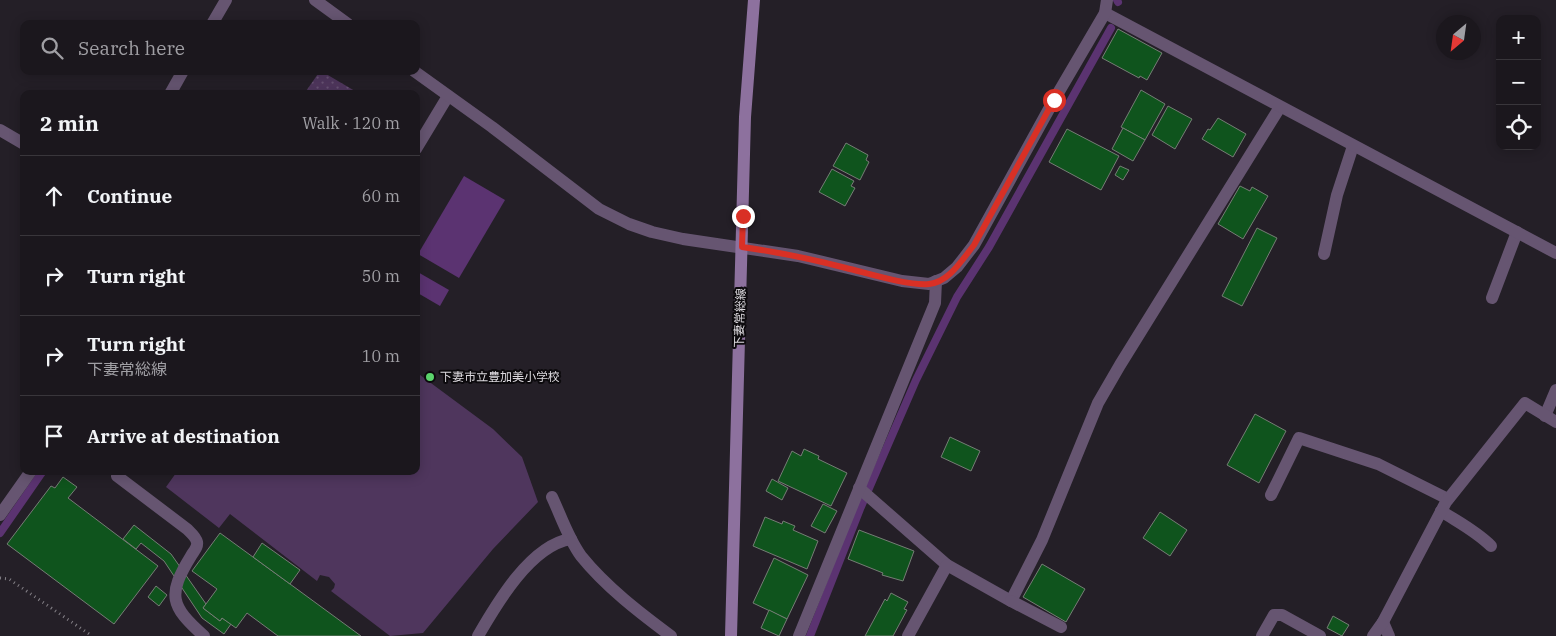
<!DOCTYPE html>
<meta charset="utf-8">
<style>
body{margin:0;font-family:"IBM Plex Serif","Noto Sans JP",serif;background:#242026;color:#f1f3f6}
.controls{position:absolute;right:15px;top:15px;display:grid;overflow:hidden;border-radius:10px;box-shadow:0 2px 12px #0003}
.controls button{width:45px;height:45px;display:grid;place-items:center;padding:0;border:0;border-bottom:1px solid #39363b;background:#1b171d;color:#f1f3f6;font:25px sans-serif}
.compass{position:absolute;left:1436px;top:15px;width:45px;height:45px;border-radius:50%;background:#1b171d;box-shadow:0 2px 12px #0003;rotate:209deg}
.stop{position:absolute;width:15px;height:15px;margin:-11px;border:4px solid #d93025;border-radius:50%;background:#fff}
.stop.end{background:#d93025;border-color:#fff;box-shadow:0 1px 5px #0008}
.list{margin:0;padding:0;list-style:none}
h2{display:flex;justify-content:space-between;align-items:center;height:65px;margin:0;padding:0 20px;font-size:21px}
h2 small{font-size:16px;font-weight:400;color:#a09fa4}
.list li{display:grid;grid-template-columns:32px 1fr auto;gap:15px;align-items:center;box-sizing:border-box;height:80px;padding:0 20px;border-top:1px solid #39363b}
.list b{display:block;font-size:19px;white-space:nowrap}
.list p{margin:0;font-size:16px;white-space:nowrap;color:#a09fa4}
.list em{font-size:16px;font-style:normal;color:#a09fa4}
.icon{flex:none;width:28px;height:28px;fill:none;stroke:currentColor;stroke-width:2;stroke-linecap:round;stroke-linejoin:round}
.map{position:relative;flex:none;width:1556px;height:636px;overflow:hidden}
.search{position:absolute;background:#1b171d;box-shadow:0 2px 12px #0003;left:20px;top:20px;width:400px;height:55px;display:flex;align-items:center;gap:12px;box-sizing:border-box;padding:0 18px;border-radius:10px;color:#a09fa4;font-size:19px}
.panel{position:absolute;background:#1b171d;box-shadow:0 2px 12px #0003;left:20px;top:90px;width:400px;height:385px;border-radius:10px}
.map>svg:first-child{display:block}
</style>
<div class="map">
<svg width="1556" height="636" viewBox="0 0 1556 636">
<defs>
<pattern id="grass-dots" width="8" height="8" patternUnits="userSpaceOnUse" patternTransform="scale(1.25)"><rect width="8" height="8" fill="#4f365d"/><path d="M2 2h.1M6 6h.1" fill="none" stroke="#685274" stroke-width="1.8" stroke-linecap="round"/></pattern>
</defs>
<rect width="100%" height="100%" fill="#241f27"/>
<polygon fill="url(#grass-dots)" points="320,71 321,71 360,94 304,94"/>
<polygon fill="#4f365d" points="416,372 493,429 522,457 538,502 493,549 423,633 390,636 331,591 334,588 335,584 329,577 320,575 317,581 230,514 219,528 166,487 176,473 174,471 416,471"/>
<g fill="#5b3371">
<polygon points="464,176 505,200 459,278 418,254"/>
<polygon points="416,271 449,290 440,306 416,292"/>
</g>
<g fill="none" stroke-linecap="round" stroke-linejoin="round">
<g stroke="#5b3371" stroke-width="8">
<polyline points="1117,0 1118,2"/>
<polyline points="0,533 43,471"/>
<polyline points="810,636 860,509 916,380 957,297 989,247 1111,28"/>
</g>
</g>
<g fill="#0f541d" stroke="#757d75">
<polygon points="1118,29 1162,53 1147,80 1140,76 1139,78 1102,58"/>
<polygon points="1141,90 1165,104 1145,140 1121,127"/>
<polygon points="1168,106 1192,119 1175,149 1152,135"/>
<polygon points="1218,118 1246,134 1233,157 1202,139 1208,129 1210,130"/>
<polygon points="1123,128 1145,140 1133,161 1112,149"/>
<polygon points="1067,129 1119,156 1101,190 1049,162"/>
<polygon points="846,143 868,155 866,160 869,162 860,180 833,166"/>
<polygon points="1120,166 1129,170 1123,180 1115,175"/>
<polygon points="832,169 854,181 851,186 855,188 845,206 819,192"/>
<polygon points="1240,186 1250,191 1252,187 1268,196 1243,239 1218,224"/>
<polygon points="1257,228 1277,238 1242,306 1222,296"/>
<polygon points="1255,414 1286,431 1259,483 1227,465"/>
<polygon points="950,437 980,451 971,471 941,457"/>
<polygon points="804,449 819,456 818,459 847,473 831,506 778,481 792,451 801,456"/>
<polygon points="63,477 77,487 68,498 158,566 114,624 7,544 51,486 55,488"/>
<polygon points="772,479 788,488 782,500 766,491"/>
<polygon points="823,504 837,511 825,533 811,526"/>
<polygon points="1160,512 1187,530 1170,556 1143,538"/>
<polygon points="765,517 782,524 783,521 795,526 793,530 818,541 807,569 753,546"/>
<polygon points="134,525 171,554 206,604 203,608 220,621 222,618 231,624 224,634 202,618 164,561 141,543 136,549 123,539"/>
<polygon points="859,530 914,551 903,581 882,575 883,573 848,559"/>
<polygon points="220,533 290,584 361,636 278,636 247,613 236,628 222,618 220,621 203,608 217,589 192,571"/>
<polygon points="262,543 300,570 290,584 253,557"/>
<polygon points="774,558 808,575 787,619 753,603"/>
<polygon points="1042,564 1085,589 1066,622 1023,597"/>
<polygon points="156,586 167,595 159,606 148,597"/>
<polygon points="891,593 908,602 904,609 907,610 893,636 865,636 885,599 887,601"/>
<polygon points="769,610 787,619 779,636 761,628"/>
<polygon points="1333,616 1349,625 1342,636 1327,628"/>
</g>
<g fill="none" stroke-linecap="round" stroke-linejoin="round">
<polyline stroke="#848087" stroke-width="3" stroke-dasharray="1 4" stroke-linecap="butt" points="0,578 9,579 92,636"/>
<g stroke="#665571" stroke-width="12">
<polyline points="416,149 448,96"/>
<polyline points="1324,254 1337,195 1353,146"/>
<polyline points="1492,298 1517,232"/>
<polyline points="1545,416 1556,390"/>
<path d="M121 471 117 476 187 529C191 533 196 537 197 542 198 547 194 551 191 556 167 595 170 606 204 636"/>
<polyline points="859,488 947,565 1011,601 1042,540 1098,403 1120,365 1280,107"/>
<polyline points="1271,495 1299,438 1378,464 1448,499"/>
<path d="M1441 511C1458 522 1476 531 1491 546"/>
<polyline points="1011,601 1061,627"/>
<path d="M478 636C497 603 531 545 571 539"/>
<polyline points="799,636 935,303 936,281"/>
<polyline points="908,636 947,565"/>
</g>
<g stroke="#665571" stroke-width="12">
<polyline points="315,0 348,24"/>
<polyline points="1105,13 1556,253"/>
<polyline points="212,24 226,0"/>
<polyline points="414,71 492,127 599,209 629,224 652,232 683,239 798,256 902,281 929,284 944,278 957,267 974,245 1054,100 1105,13 1107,0"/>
<polyline points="170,94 183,71"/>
<polyline points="0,130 24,144"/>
<path d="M552 497C561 516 568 538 581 556 606 587 640 613 671 636"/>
<polyline points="0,515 31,471"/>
<polyline points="1383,622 1389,636"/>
<polyline points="1262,636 1274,615 1282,615 1320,636"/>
<polyline points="1373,636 1383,622 1446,502 1525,403 1556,422"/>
</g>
<polyline stroke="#8d719e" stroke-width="12" points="731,636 745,117 754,0"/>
</g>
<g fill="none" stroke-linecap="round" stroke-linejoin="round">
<path stroke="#d93025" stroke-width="6" d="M743 216 742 247C777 252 812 259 846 268 867 273 908 286 929 284 949 282 962 260 974 245L1054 100"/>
</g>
<circle fill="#5cd56d" stroke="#0c0a0d" stroke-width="2" cx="430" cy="377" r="5"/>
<g text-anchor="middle" stroke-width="4" stroke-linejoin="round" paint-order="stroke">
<g font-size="12" fill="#dcd9de" stroke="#0c0a0d">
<text transform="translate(740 318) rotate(-88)" y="4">下妻常総線</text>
</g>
<g font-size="12" fill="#dcd9de" stroke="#0c0a0d" text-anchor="start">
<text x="440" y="381">下妻市立豊加美小学校</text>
</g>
</g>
</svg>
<div class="controls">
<button>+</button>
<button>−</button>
<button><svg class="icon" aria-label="locate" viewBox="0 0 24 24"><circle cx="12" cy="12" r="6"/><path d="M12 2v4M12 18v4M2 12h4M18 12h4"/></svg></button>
</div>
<svg class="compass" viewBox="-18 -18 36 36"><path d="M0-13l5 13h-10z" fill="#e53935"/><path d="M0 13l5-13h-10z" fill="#a09fa4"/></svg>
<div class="stop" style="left:1054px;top:100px"></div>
<div class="stop end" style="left:743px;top:216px"></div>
<div class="search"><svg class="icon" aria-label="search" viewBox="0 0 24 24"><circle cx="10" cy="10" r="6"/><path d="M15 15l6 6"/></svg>Search here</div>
<section class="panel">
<h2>2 min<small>Walk · 120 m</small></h2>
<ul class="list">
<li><svg class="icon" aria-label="ahead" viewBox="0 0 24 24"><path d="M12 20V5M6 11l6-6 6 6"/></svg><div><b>Continue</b></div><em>60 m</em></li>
<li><svg class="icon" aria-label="right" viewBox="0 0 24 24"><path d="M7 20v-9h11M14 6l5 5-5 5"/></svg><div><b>Turn right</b></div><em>50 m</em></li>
<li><svg class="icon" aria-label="right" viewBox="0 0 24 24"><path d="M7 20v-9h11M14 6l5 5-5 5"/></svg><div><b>Turn right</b><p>下妻常総線</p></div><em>10 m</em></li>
<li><svg class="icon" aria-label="arrive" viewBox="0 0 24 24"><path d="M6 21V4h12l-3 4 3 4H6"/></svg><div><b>Arrive at destination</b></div></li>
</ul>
</section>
</div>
